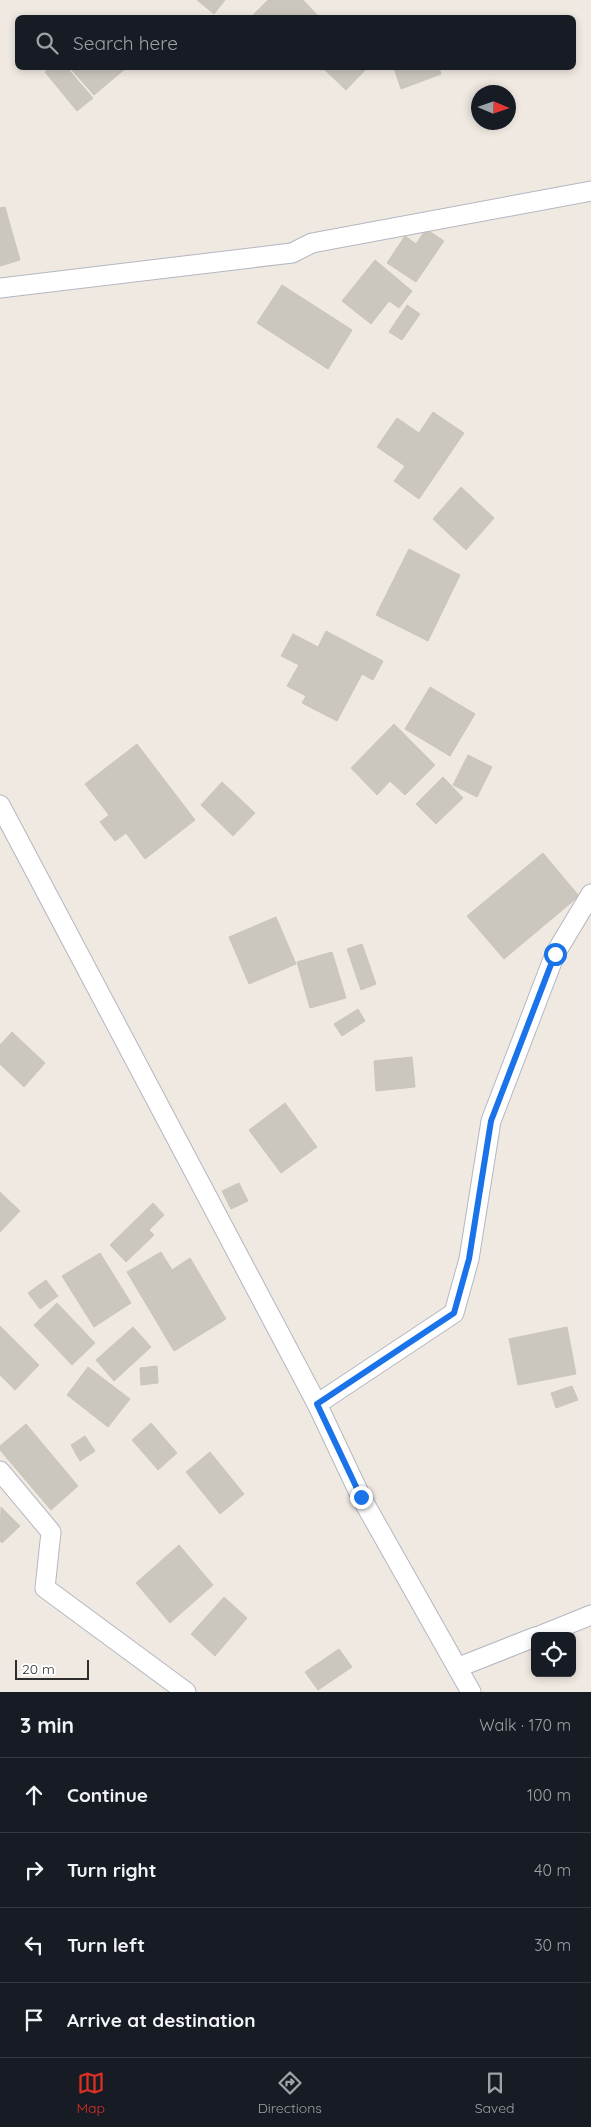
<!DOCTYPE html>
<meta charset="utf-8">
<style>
body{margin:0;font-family:Quicksand,sans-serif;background:#20242c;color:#f1f3f6}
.controls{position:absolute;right:15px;bottom:15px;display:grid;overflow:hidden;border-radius:8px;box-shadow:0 2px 8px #0003}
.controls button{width:45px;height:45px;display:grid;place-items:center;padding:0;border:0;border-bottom:1px solid #363941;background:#171b24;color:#f1f3f6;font:25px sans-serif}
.compass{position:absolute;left:471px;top:85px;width:45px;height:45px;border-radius:50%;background:#171b24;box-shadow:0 2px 8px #0003;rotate:92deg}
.scale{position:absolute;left:15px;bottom:12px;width:74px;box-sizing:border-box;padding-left:5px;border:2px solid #2e2e2e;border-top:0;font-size:14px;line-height:18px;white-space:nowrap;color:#2e2e2e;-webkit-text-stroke:4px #fff;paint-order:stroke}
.stop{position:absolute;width:15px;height:15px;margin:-11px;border:4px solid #1a73e8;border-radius:50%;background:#fff}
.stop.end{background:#1a73e8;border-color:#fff;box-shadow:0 1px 5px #0008}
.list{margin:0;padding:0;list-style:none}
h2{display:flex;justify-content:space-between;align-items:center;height:65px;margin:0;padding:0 20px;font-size:21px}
h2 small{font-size:16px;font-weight:400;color:#9ea1a6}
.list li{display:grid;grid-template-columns:32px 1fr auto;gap:15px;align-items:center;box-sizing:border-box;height:75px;padding:0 20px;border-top:1px solid #363941}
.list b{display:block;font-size:19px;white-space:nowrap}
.list em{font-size:16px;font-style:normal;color:#9ea1a6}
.icon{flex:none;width:28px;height:28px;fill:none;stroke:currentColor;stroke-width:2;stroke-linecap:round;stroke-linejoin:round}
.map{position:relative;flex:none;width:591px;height:1692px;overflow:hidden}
.search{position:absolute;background:#171b24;box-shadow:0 2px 8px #0003;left:15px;right:15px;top:15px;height:55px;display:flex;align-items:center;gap:12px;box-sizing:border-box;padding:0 18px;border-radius:8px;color:#9ea1a6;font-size:19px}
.sheet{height:365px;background:#171b24}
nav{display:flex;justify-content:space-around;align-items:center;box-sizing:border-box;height:70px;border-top:1px solid #363941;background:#171b24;font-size:14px;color:#9ea1a6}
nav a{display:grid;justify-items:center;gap:2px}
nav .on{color:#d93025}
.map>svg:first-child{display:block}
</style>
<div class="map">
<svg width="591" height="1692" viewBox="0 0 591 1692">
<rect width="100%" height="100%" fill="#efe9e1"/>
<g fill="#cbc7bf" stroke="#cbc5ba">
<polygon points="197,0 225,0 214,14"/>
<polygon points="268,0 303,0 320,18 250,18"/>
<polygon points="51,68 67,68 93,98 77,111 45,72"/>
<polygon points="70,68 126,68 94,95"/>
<polygon points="323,68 367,68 346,90"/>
<polygon points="394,68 439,68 441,74 401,89"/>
<polygon points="5,207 20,260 0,266 0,208"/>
<polygon points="426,229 444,241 416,282 387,263 405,236 416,244"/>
<polygon points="375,260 412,291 399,308 389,301 371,324 342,301"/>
<polygon points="282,285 352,330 328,369 257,323"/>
<polygon points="407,305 420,314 402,340 389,332"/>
<polygon points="433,412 464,433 419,499 394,481 405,466 377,447 397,418 419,433"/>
<polygon points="461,487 494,518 466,550 433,519"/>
<polygon points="409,549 460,575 428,641 376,615"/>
<polygon points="326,631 383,661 373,680 362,674 337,721 302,703 306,696 287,686 299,665 281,656 293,634 318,647"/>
<polygon points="430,687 475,714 450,756 405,729"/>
<polygon points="394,724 435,765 405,795 390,781 377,795 351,768"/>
<polygon points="137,744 195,820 145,859 126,833 115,841 100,822 109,815 85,784"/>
<polygon points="468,755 492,767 477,797 453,785"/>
<polygon points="443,777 463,798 436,824 416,804"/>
<polygon points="222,782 255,813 233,836 201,805"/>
<polygon points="543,853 579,896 504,959 467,916"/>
<polygon points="276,917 296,964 249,984 229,937"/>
<polygon points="362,944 376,984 361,990 347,949"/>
<polygon points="332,952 346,998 310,1008 297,962"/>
<polygon points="358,1009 365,1021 342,1036 334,1024"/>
<polygon points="12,1032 45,1063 24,1087 0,1064 0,1045"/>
<polygon points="412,1057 415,1087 376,1091 374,1061"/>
<polygon points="285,1103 317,1147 281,1173 249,1130"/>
<polygon points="239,1183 248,1201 231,1209 222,1191"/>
<polygon points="0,1192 20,1211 0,1232"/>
<polygon points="153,1203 164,1215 149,1230 154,1235 126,1262 110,1245"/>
<polygon points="161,1252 172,1270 190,1258 226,1319 174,1351 127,1272"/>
<polygon points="100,1253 131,1303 94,1327 62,1276"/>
<polygon points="46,1280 58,1296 40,1309 28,1293"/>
<polygon points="57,1303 95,1343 72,1365 34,1325"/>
<polygon points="0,1326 39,1365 15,1390 0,1375"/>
<polygon points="133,1327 151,1347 114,1381 96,1360"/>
<polygon points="567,1327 576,1374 518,1385 509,1339"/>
<polygon points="157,1366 158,1383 141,1385 140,1368"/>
<polygon points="88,1367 130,1399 108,1427 67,1395"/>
<polygon points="572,1386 578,1400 556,1408 551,1393"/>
<polygon points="151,1423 177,1453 158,1470 132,1440"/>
<polygon points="26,1424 78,1486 51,1510 0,1450 0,1446"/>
<polygon points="85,1436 95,1451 80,1461 71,1445"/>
<polygon points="210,1452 244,1494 220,1514 186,1472"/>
<polygon points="1,1507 20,1526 2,1543 0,1541"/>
<polygon points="179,1545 213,1585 170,1623 136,1583"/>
<polygon points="224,1597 247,1618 215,1656 191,1634"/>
<polygon points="339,1649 352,1667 318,1690 305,1672"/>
</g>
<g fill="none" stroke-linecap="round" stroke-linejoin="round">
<defs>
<g id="minor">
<polyline points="0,288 292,253 312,243 591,191"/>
<polyline points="0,805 317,1404 361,1497 471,1692"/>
<polyline points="317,1404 454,1313 469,1259 491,1121 555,954 591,894"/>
<polyline points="0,1471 51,1532 45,1588 186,1692"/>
<polyline points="539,1636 591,1615"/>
<polyline points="459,1667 535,1637"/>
</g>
</defs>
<use href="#minor" stroke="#b4b7c1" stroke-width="21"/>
<use href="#minor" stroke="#fff" stroke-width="19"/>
</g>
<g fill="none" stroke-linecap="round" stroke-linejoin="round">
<polyline stroke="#1a73e8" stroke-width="6" points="361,1497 317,1404 454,1313 469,1259 491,1121 555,954"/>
</g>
</svg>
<div class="controls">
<button><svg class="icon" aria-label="locate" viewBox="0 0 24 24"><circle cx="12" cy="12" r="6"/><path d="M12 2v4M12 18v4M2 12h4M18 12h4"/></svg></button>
</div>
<svg class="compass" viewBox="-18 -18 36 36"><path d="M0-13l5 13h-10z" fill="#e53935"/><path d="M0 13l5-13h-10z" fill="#9ea1a6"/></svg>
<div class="scale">20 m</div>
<div class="stop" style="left:555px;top:954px"></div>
<div class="stop end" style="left:361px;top:1497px"></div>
<div class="search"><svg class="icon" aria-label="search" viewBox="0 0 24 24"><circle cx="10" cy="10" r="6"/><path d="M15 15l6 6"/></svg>Search here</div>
</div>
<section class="sheet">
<h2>3 min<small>Walk · 170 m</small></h2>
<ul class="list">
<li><svg class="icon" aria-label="ahead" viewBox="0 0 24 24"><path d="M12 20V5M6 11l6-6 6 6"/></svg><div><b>Continue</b></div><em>100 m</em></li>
<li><svg class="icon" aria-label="right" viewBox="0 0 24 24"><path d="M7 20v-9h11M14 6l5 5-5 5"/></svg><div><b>Turn right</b></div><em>40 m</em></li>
<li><svg class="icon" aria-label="left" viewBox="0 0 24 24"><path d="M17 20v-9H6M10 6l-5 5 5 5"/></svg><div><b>Turn left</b></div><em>30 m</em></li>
<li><svg class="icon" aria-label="arrive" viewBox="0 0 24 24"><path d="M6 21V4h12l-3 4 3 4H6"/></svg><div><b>Arrive at destination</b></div></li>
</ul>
</section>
<nav>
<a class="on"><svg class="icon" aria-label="map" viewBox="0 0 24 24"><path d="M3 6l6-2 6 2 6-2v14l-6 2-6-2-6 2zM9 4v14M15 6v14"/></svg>Map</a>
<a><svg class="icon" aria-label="directions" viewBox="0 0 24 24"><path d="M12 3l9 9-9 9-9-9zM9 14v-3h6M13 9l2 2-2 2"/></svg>Directions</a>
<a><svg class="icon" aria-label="saved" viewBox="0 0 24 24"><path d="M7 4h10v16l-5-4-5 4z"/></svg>Saved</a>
</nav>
